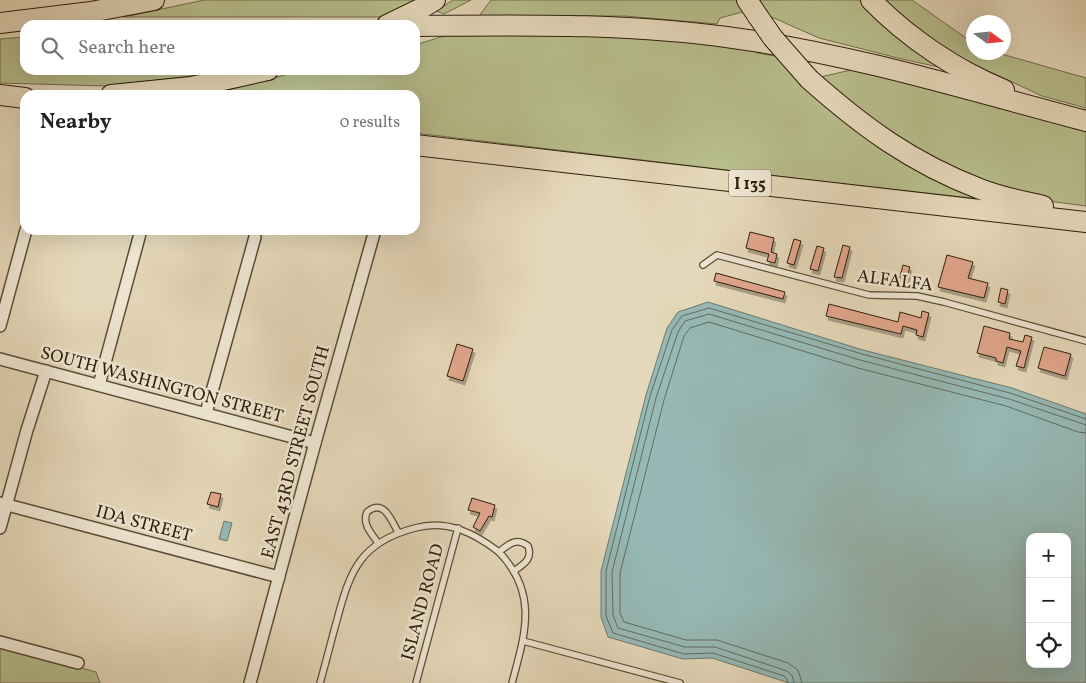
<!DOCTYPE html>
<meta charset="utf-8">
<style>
body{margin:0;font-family:Vollkorn,serif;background:#f2f2f2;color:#222}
.controls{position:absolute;right:15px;bottom:15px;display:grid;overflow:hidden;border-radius:10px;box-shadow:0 5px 20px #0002}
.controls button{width:45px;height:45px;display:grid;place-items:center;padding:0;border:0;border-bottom:1px solid #e0e0e0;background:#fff;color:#222;font:25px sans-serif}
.compass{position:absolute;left:966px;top:15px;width:45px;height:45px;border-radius:50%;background:#fff;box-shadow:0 5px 20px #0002;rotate:105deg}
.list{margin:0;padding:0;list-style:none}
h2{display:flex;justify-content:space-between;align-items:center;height:65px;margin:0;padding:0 20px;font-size:21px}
h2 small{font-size:16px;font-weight:400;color:#767676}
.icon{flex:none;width:28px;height:28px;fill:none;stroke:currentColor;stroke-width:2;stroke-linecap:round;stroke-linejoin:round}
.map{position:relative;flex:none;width:1086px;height:683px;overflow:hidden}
.search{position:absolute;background:#fff;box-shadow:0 5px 20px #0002;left:20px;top:20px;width:400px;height:55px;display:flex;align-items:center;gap:12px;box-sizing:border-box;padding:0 18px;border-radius:15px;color:#767676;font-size:19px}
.panel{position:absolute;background:#fff;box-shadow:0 5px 20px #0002;left:20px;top:90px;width:400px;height:145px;border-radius:15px}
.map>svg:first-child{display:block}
</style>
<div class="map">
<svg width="1086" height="683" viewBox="0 0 1086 683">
<defs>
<filter id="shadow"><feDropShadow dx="2" dy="4" stdDeviation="0" flood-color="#0004"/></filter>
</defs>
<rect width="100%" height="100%" fill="#e5d8ba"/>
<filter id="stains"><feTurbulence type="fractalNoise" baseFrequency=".004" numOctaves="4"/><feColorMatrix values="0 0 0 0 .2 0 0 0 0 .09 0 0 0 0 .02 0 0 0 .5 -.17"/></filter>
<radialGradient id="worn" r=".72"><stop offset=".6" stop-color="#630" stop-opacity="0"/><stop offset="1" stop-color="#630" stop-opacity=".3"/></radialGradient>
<g fill="#b8be8d" stroke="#726e4c">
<polygon points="204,0 418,0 389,17 124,17"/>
<polygon points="453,0 471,0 444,14 436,11"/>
<polygon points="491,0 738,0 746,11 720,18 717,24 625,16 479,16"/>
<polygon points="757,0 862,0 952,70 902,59 819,38 767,15"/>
<polygon points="885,0 912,0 973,43 974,52 998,53 1086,78 1086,108 1042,96 965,60 927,38"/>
<polygon points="610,34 756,49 757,53 775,56 832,110 994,202 415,133 415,95 210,95 303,70 415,70 415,45 444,36"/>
<polygon points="25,37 25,70 222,70 201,75 108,86 0,83 0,39"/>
<path d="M860 68C934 91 1010 108 1086 128V206L1048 201 1008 190 957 169 894 137 820 77Z"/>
<polygon points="0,646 96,672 100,683 0,683"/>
</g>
<g fill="#96b9b5" stroke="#6c7b71" fill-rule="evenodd">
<path d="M708 302 863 350 1012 388 1086 414V683H789L712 658 683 659 608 637 601 617V571L646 395 667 328 678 312ZM1030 537H1067V664H1030Z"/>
<polygon points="224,521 232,523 227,541 219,539"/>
</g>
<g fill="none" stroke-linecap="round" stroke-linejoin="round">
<g stroke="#626c60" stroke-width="1">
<polyline points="788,683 787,679 784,676 713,653 684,654 613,633 606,616 606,571 650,396 672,330 682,316 709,308 862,354 1010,393 1086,419"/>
<polyline points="794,683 792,675 787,671 715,647 685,647 618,628 613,615 612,572 656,398 678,332 685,321 709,314 860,360 1009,399 1086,425"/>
<polyline points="802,683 798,670 788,663 717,640 686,640 624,622 620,613 620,573 664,400 684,336 690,328 709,322 858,368 1006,406 1078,432 1086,433"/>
</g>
</g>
<g fill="#e2a68d" stroke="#2d1e0b" filter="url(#shadow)">
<polygon points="750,232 774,238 771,252 777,254 775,263 767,261 769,254 746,248"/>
<polygon points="794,239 801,241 794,265 787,263"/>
<polygon points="843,245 850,247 842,278 834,277"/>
<polygon points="817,246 824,248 818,271 810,269"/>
<polygon points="947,255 973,262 968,278 988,283 984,298 938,287"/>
<polygon points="903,265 910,267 905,286 898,284"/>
<polygon points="716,273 785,292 783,299 714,281"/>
<polygon points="1001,288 1008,290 1005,304 998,302"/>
<polygon points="829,304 898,322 900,312 921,318 922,311 929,313 923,337 916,335 917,330 903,326 901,334 826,316"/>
<polygon points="984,326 1010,333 1009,339 1023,342 1025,335 1032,337 1024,368 1016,366 1021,351 1007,347 1003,363 996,361 996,358 977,353"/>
<polygon points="457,344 473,349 463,381 447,376"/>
<polygon points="1044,347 1071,354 1065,376 1038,368"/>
<polygon points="211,492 221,494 218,507 207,504"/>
<polygon points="472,498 495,505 492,517 489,516 480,531 473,527 480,513 468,510"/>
</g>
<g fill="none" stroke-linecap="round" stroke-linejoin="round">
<defs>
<g id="lane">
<polyline points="703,265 717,255 869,295 917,296 944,302 1086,341"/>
<path d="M378 543C371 533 362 524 367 512 384 498 391 520 398 532"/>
<path d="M499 552C539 594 525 634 512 683"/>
<polyline points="523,641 680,683"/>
<path d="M320 683C326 662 331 641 337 620 350 570 361 542 415 528 447 519 474 533 499 552 509 544 516 537 528 546 533 559 524 564 514 571"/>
<polyline points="416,683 458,528"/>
</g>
<g id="street">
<polyline points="0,326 26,230"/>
<polyline points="0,359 315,443"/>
<polyline points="99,385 141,230"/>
<polyline points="206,413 255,237"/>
<polyline points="0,503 279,577"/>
<polyline points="0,528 27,430 46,371"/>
<polyline points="0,642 78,663"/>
<polyline points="250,683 315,443 375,230"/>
</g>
<g id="highway">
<polyline points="747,0 757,15"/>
<path d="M871 0C908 38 956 70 1004 90"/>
<polyline points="0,23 91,12 154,0"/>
<polyline points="387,25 422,8 435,0"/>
<path d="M415 26C523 25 633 23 740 39 856 55 972 91 1086 121"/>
<path d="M809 79C863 127 912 163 980 189 1000 197 1022 201 1043 206"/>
<polyline points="0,95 25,98"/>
<polyline points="111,95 191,87 268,70"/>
<polyline points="415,145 1086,222"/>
</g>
</defs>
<use href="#lane" stroke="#5b4c37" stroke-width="8"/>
<use href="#street" stroke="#5b4c37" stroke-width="14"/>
<use href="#highway" stroke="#2d1e0b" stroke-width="22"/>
<use href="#lane" stroke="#eee6d2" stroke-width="5.5"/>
<use href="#street" stroke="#eee6d2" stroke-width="11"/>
<use href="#highway" stroke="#e5d8ba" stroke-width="20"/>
<defs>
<polyline id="highway-bridge" points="757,15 773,38 809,79"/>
</defs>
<use href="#highway-bridge" stroke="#2d1e0b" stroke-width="22" stroke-linecap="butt"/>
<use href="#highway-bridge" stroke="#e5d8ba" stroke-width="20"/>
</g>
<g text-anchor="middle" stroke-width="5" stroke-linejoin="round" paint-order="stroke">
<rect fill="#eee6d2" stroke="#675a47" stroke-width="1" x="729" y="169.5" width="42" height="27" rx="4"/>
<g font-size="16" font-weight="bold" fill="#2d1e0b">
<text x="750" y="189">I 135</text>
</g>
<g font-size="18" fill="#2d1e0b" stroke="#eee6d2">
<text transform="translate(895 280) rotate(7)" y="6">ALFALFA</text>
<text transform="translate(162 384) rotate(15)" y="6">SOUTH WASHINGTON STREET</text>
<text transform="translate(295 452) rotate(-75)" y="6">EAST 43RD STREET SOUTH</text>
<text transform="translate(144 523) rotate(15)" y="6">IDA STREET</text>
<text transform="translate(422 602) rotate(-75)" y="6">ISLAND ROAD</text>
</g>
</g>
<rect width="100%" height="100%" filter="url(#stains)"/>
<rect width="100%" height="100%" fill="url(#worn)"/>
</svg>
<div class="controls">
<button>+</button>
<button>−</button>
<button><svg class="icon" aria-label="locate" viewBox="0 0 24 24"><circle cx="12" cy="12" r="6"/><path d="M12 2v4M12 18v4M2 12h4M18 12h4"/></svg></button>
</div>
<svg class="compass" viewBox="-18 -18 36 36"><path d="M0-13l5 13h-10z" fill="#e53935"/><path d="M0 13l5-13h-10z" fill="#767676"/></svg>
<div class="search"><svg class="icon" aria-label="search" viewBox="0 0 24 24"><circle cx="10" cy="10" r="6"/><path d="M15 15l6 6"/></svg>Search here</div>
<section class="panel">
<h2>Nearby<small>0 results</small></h2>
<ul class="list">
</ul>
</section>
</div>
